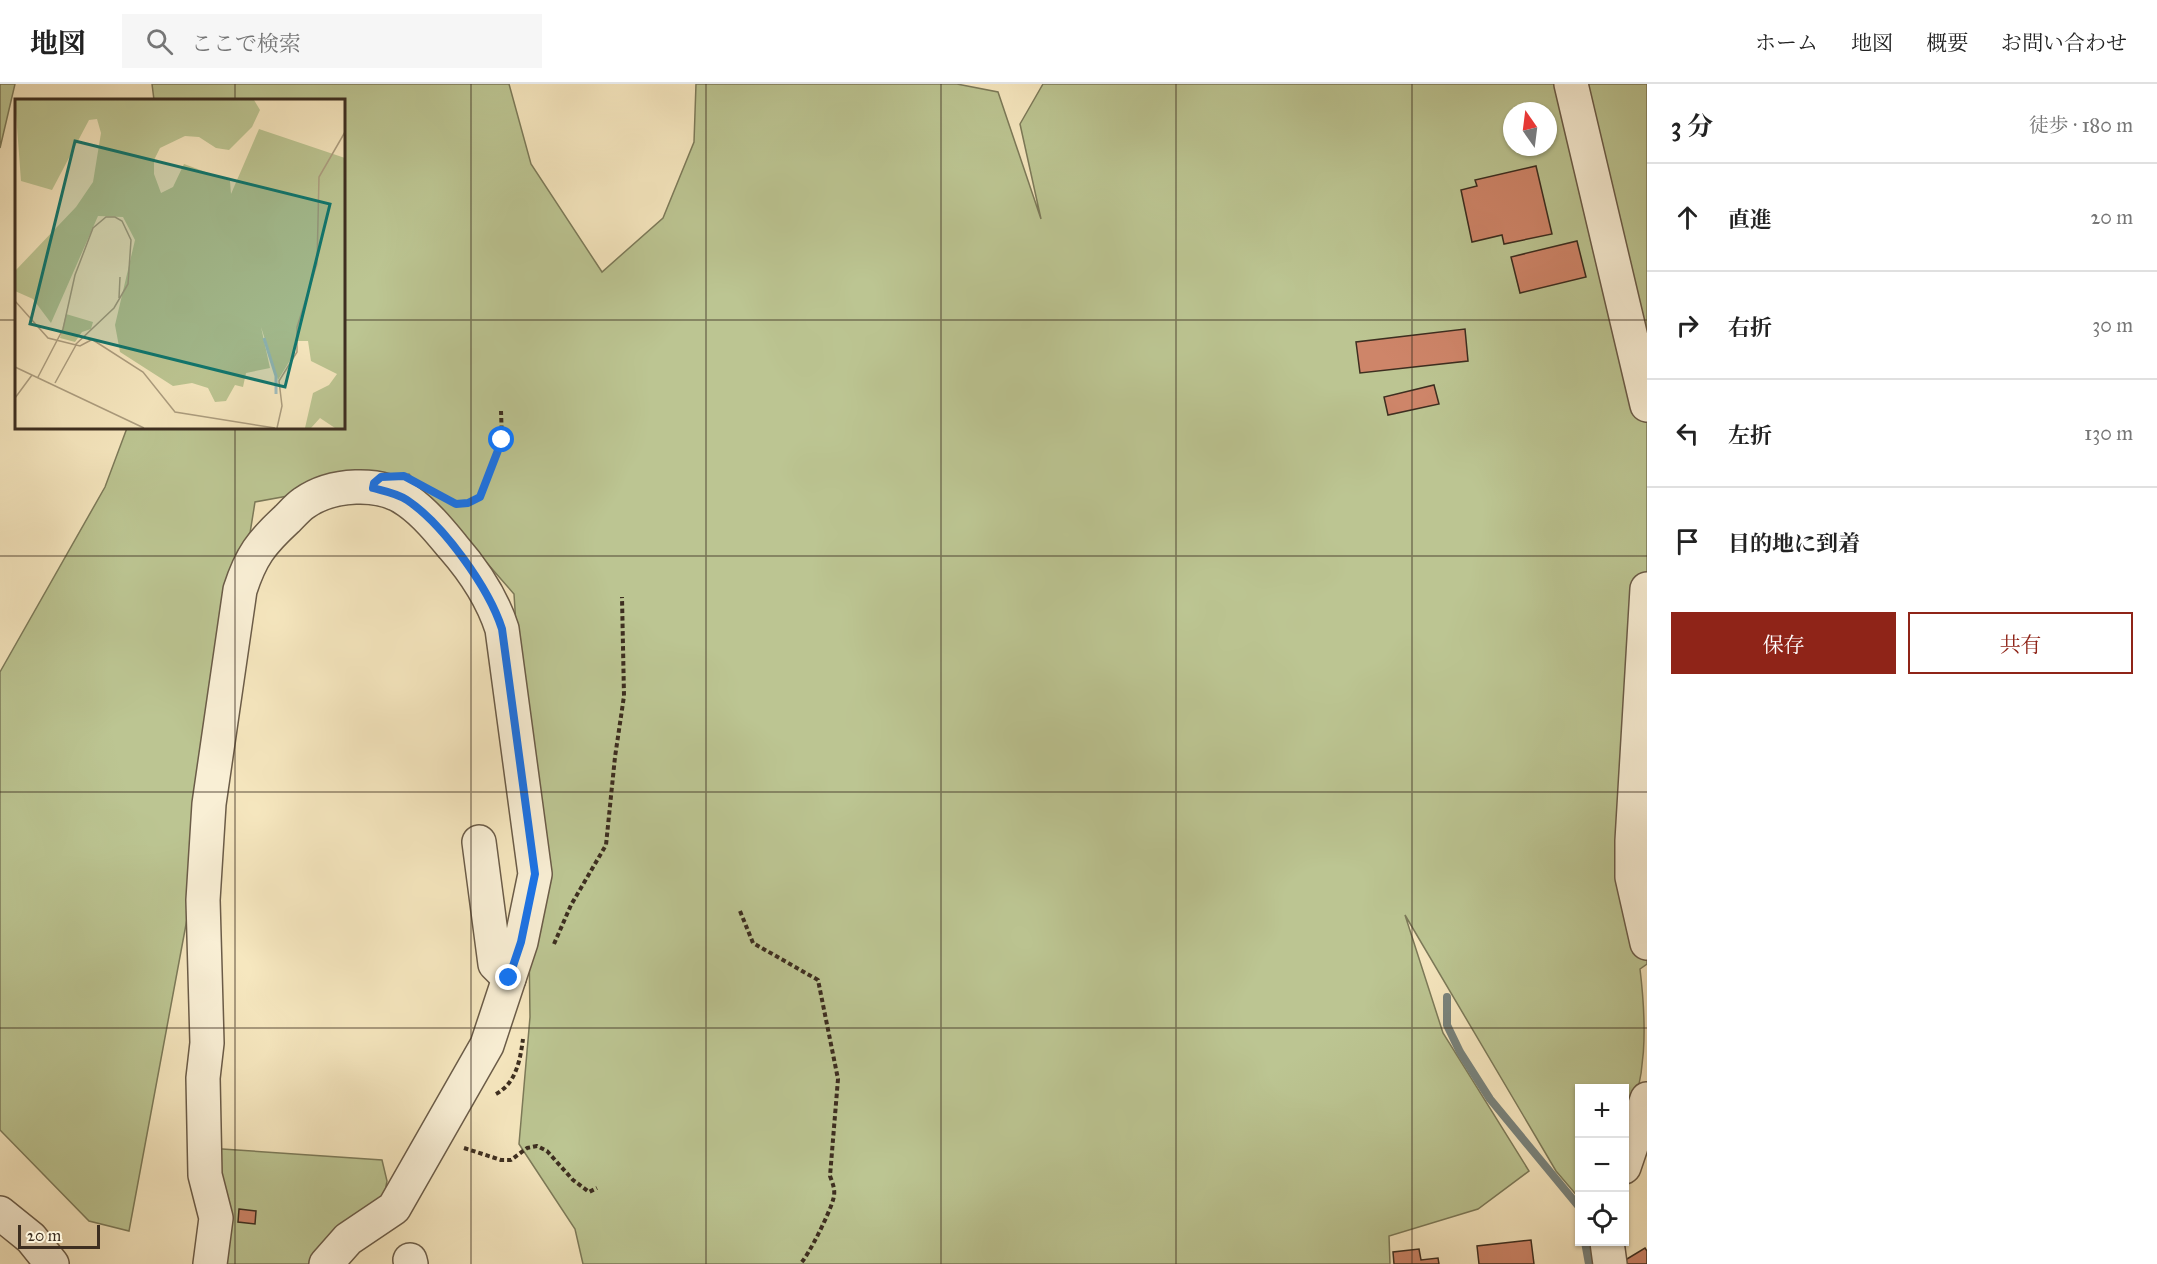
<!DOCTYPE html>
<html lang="ja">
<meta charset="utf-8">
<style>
body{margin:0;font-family:"IM FELL Great Primer","Noto Serif JP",serif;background:#f6f6f6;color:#222}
.controls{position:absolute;right:18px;bottom:18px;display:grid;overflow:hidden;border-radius:0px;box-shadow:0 2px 4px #0004}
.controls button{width:54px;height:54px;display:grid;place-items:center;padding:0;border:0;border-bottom:2px solid #e0e0e0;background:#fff;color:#222;font:30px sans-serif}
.compass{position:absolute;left:1503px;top:18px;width:54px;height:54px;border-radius:50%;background:#fff;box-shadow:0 2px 4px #0004;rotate:346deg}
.scale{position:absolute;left:18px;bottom:15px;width:82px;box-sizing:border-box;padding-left:6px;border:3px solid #3d2e20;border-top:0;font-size:16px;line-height:21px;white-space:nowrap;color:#3d2e20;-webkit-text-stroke:4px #f9efd5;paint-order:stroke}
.stop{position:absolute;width:18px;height:18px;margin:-14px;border:4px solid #1a73e8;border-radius:50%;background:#fff}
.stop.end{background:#1a73e8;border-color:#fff;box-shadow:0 2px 6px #0008}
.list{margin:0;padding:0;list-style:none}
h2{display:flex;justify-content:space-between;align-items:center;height:78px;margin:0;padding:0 24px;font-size:26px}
h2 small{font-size:20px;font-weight:400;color:#767676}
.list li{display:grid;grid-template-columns:39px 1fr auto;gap:18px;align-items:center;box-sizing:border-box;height:108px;padding:0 24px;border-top:2px solid #e0e0e0}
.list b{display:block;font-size:22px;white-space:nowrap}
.list em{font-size:20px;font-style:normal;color:#767676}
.actions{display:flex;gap:12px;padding:18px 24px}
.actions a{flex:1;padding:14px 0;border:2px solid #8f2418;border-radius:0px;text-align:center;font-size:21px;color:#8f2418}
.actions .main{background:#8f2418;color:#fff}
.icon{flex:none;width:33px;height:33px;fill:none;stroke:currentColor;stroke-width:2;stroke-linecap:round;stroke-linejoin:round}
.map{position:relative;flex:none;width:1647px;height:1180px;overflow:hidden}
header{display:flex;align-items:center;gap:36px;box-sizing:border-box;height:84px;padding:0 30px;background:#fff;border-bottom:2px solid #e0e0e0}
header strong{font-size:28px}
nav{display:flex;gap:33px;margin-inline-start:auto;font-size:21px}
.search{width:420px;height:54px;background:#f6f6f6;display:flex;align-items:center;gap:15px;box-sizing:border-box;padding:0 21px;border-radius:0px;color:#767676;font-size:22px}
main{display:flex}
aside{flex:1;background:#fff}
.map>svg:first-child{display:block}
</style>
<header>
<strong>地図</strong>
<div class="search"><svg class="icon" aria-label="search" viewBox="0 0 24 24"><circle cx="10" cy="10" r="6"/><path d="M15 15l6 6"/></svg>ここで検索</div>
<nav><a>ホーム</a><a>地図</a><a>概要</a><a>お問い合わせ</a></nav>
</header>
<main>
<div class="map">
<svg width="1647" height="1180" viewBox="0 0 1647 1180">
<rect width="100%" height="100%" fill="#f6e7bf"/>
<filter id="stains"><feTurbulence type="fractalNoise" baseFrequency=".00333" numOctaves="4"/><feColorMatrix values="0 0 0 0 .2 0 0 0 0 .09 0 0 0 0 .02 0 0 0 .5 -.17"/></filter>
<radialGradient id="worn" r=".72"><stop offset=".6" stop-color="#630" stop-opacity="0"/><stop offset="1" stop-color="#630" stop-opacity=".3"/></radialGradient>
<g fill="#bcc592" stroke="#7c7a59" stroke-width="1.5" fill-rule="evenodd">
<polygon points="0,0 15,0 0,64"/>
<path d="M152 0H509L531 80 602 188 663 134 694 58 696 0H957L998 8 1041 135 1020 40 1043 0H1647V880L1640 885C1647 943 1647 994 1625 1048L1624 1004H1580L1579 1114 1556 1087 1405 831 1443 949 1529 1087 1478 1125 1389 1152 1390 1180H583L575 1145 519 1060 530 933 527 711 514 510 409 390 255 418 195 792 129 1147 89 1137 0 1046V588L105 403 127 344H344V16H154ZM1512 27H1548V63H1512Z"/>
<polygon points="207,1064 382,1076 387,1097 383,1118 316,1180 213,1180"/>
</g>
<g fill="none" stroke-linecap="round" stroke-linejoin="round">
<g stroke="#79847e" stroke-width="8">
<polyline points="1447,913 1447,941 1460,968 1490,1015 1580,1124"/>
<polyline points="1585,1158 1589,1180"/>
</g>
</g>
<g fill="#ce8569" stroke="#3d2e20" stroke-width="1.5">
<polygon points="1536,82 1552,150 1504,160 1502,151 1472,158 1461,106 1477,102 1475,96"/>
<polygon points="1577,157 1586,193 1520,209 1511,173"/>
<polygon points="1465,245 1468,277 1360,289 1356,258"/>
<polygon points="1434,301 1439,320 1388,331 1384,313"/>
<polygon points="239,1125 256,1127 255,1140 238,1138"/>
<polygon points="1531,1156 1534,1180 1479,1180 1477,1162"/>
<polygon points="1645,1164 1647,1167 1647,1180 1624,1180 1622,1178"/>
<polygon points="1419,1165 1421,1176 1438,1174 1439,1180 1394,1180 1393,1168"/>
</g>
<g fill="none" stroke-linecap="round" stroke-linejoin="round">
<defs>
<g id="minor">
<polyline points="1571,0 1647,321"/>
<polyline points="1647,505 1632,757 1632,793 1647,859"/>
<polyline points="479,758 495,880 509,894"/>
<polyline points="1624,1083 1647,1015"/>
<polyline points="0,1129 31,1154 52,1180"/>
<polyline points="1607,1158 1610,1180"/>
<polyline points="410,1176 411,1180"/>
<path d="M210 1180 216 1134 205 1091 203 994 207 959 203 816 209 720 240 506C251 472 261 459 287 435 292 430 298 423 304 419 331 400 380 396 408 417 425 429 439 446 453 463 474 487 492 514 502 545L535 790 521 858 487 961 394 1124 348 1155 326 1180"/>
</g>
</defs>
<use href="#minor" stroke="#6b5c48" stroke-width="36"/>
<g stroke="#3d2e20" stroke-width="4" stroke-dasharray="4.5 3" stroke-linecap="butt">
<polyline points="455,419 468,419 480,413 502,356 501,327"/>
<path d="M740 827 753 859 818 896 838 995 830 1092C833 1100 836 1107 833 1116 830 1128 808 1173 800 1180"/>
<polyline points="554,860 571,821 606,761 615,673 624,612 622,513"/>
<path d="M496 1010C516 999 520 977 523 955"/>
<polyline points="464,1064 501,1076 511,1076 527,1064 537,1062 547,1067 573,1096 589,1108 597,1104"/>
</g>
<use href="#minor" stroke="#f9efd5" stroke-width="33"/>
</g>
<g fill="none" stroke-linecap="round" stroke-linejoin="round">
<path stroke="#1a73e8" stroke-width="8" d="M502 356 480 413 468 419 456 420 404 392 381 393 374 399 373 404C384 407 397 409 407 416 443 440 489 504 502 545L535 790 521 858 509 894"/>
</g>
<path fill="none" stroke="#3d2e20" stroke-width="1.5" stroke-opacity="0.55" d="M235 0V16M471 0V1180M706 0V1180M941 0V1180M1176 0V1180M1412 0V1180M0 236H16M344 236H1647M235 344V1180M0 472H1647M0 708H1647M0 944H1647"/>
<g transform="translate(15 15)">
<rect width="330" height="330" fill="#f6e7bf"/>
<path d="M0 1H239L245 11 237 28 214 51 201 49 184 38 170 37 145 49 139 61V75L146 94 158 88 169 65 215 82 216 95 244 30 330 59V329H320L305 319 296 329H290L298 294 314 286 322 275 296 262 293 242H280L279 255 263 281 246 228 255 269 231 274 228 288 220 286 211 302 200 303 193 289 177 284 158 287 105 253 100 226 120 141 108 118 83 117 36 224 18 200 0 192V172L61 108 78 83 86 34 82 20 74 21 37 91 6 82ZM51 215 78 223 76 230 67 233 60 243 45 239Z" fill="#bcc592"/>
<path fill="none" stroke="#a1bdbd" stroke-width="3" d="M249 239 261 277V295"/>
<path fill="none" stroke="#ac9d7f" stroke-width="1.5" d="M104 199 105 178M0 202 33 239 65 247 78 240M78 241 128 273 160 313 260 329M0 268 129 329M23 278 48 230 60 176 78 129 91 118H100L107 122 116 141 113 185 99 209 60 246M40 284 61 246M0 299 17 276M262 329 267 307 264 282 282 253V228L302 165 304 78 330 33"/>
<path fill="#0f766e" fill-opacity="0.15" stroke="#0f766e" stroke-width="3" d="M60 42 315 105 270 288 15 225Z"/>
<rect width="330" height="330" fill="none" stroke="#3d2e20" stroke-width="3"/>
</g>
<rect width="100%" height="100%" filter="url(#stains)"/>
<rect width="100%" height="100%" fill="url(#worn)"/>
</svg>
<div class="controls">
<button>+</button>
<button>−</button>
<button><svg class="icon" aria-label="locate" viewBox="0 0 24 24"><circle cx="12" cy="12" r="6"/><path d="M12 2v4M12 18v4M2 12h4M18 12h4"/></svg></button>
</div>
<svg class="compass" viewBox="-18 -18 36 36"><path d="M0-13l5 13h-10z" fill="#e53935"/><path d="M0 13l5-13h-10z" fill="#767676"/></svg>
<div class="scale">20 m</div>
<div class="stop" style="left:502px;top:356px"></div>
<div class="stop end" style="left:509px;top:894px"></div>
</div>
<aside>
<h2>3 分<small>徒歩 · 180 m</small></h2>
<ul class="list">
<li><svg class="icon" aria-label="ahead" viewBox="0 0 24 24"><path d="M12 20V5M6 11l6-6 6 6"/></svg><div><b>直進</b></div><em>20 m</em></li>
<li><svg class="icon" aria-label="right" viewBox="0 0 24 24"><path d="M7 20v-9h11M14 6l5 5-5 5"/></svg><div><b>右折</b></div><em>30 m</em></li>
<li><svg class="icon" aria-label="left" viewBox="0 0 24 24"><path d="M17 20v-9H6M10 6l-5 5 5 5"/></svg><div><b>左折</b></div><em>130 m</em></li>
<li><svg class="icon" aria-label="arrive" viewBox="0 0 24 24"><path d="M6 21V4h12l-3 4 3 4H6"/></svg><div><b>目的地に到着</b></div></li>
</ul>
<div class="actions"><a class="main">保存</a><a>共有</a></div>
</aside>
</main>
